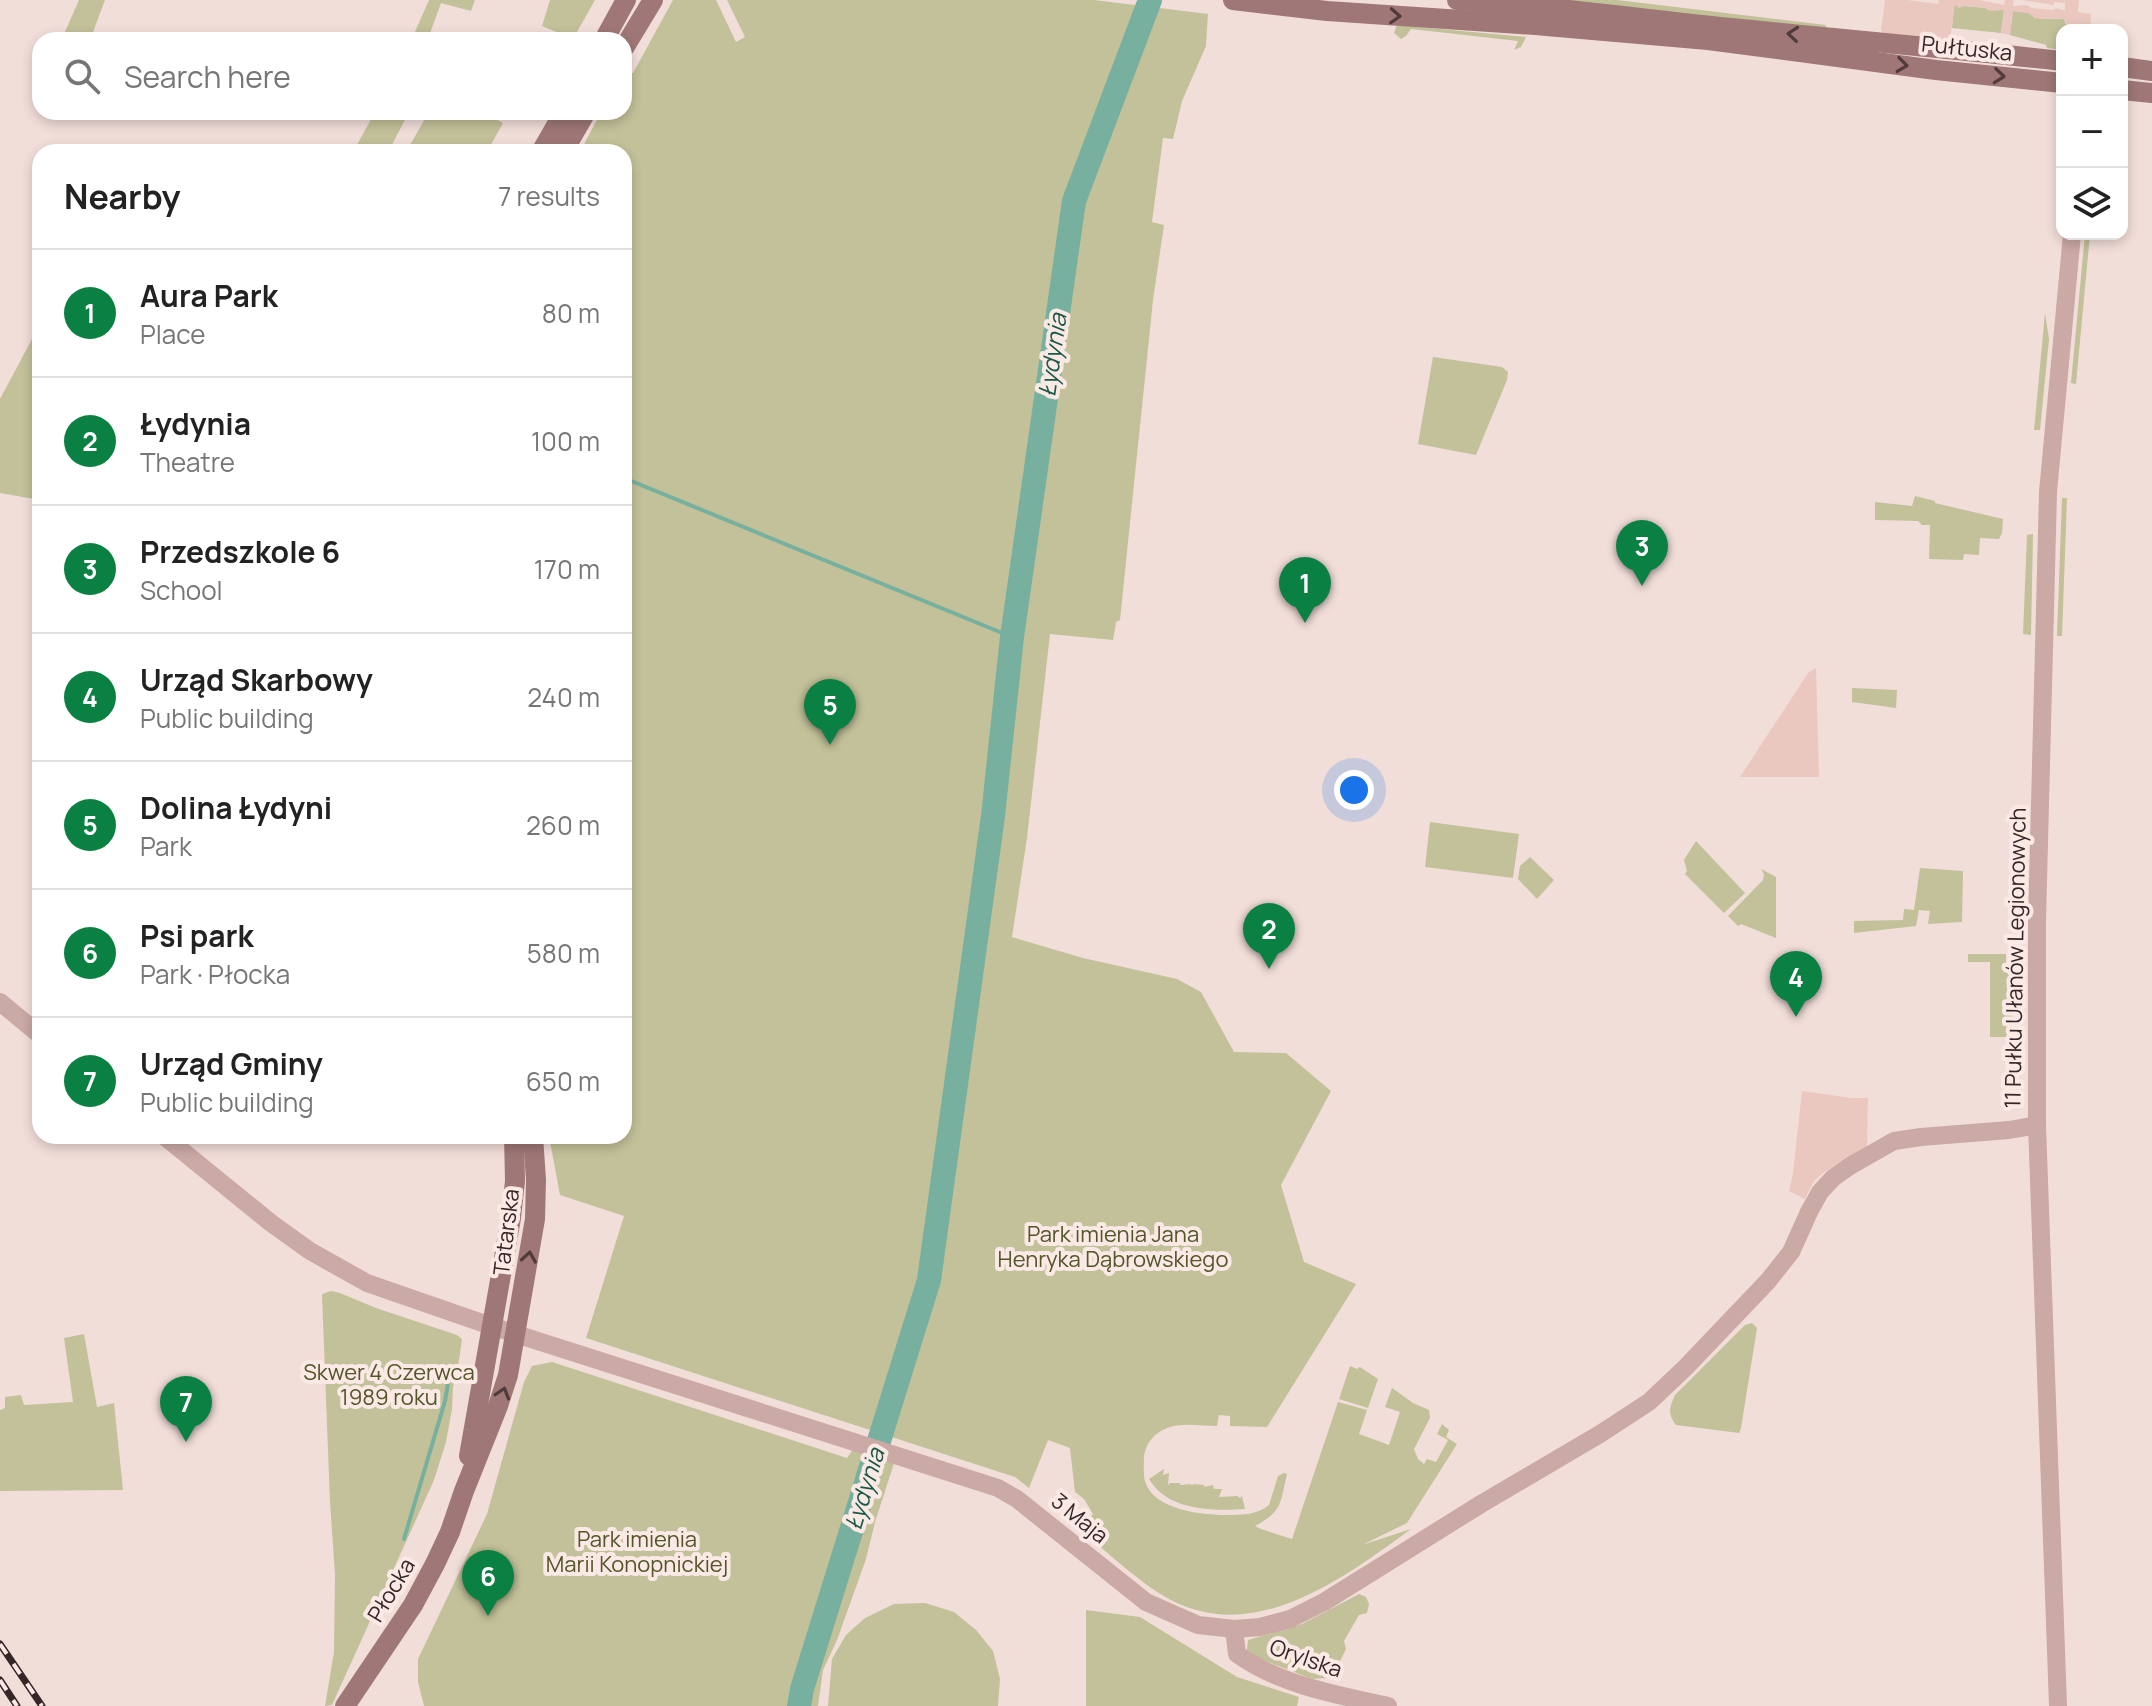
<!DOCTYPE html>
<meta charset="utf-8">
<style>
body{margin:0;font-family:Manrope,sans-serif;background:#f6f6f6;color:#222}
.controls{position:absolute;right:24px;top:24px;display:grid;overflow:hidden;border-radius:16px;box-shadow:0 4px 12px #0003}
.controls button{width:72px;height:72px;display:grid;place-items:center;padding:0;border:0;border-bottom:2px solid #e0e0e0;background:#fff;color:#222;font:40px sans-serif}
.you{position:absolute;left:1354px;top:790px;width:28px;height:28px;margin:-20px;border:6px solid #fff;border-radius:50%;background:#1a73e8;box-shadow:0 0 0 12px #1a73e833}
.badge{display:grid;place-items:center;width:52px;height:52px;border-radius:50%;background:#0b8043;color:#fff;font-size:26px;font-weight:700}
.pin{position:absolute;translate:-50% -66px;filter:drop-shadow(0 2px 4px #0008)}
.pin::after{content:'';position:absolute;top:42px;width:28px;height:24px;background:inherit;clip-path:polygon(0 0,100% 0,50% 100%)}
.list{margin:0;padding:0;list-style:none}
h2{display:flex;justify-content:space-between;align-items:center;height:104px;margin:0;padding:0 32px;font-size:34px}
h2 small{font-size:26px;font-weight:400;color:#767676}
.list li{display:grid;grid-template-columns:52px 1fr auto;gap:24px;align-items:center;box-sizing:border-box;height:128px;padding:0 32px;border-top:2px solid #e0e0e0}
.list b{display:block;font-size:30px;white-space:nowrap}
.list p{margin:0;font-size:26px;white-space:nowrap;color:#767676}
.list em{font-size:26px;font-style:normal;color:#767676}
.icon{flex:none;width:44px;height:44px;fill:none;stroke:currentColor;stroke-width:2;stroke-linecap:round;stroke-linejoin:round}
.map{position:relative;flex:none;width:2152px;height:1706px;overflow:hidden}
.search{position:absolute;background:#fff;box-shadow:0 4px 12px #0003;left:32px;top:32px;width:600px;height:88px;display:flex;align-items:center;gap:20px;box-sizing:border-box;padding:0 28px;border-radius:24px;color:#767676;font-size:30px}
.panel{position:absolute;background:#fff;box-shadow:0 4px 12px #0003;left:32px;top:144px;width:600px;height:1000px;border-radius:24px}
.map>svg:first-child{display:block}
</style>
<div class="map">
<svg width="2152" height="1706" viewBox="0 0 2152 1706">
<rect width="100%" height="100%" fill="#f2ded9"/>
<g fill="#c2c199">
<polygon points="79,0 105,0 90,40 82,40 64,34"/>
<polygon points="429,0 475,0 471,11 441,3 429,36 426,39 414,34"/>
<polygon points="550,0 595,0 573,39 542,26"/>
<path d="M673 0H716L736 42 745 37 727 0H1094L1208 14 1206 46 1182 101 1173 139 1163 138 1152 222 1164 225 1153 300 1120 620 1116 622 1113 640 1050 634 1027 838 1012 937 1083 958 1177 979 1201 992 1234 1052 1286 1053 1331 1091 1281 1185 1304 1262 1356 1284 1267 1427 1230 1426V1416L1219 1415 1217 1426C1202 1426 1181 1422 1167 1428 1155 1433 1146 1442 1144 1456 1144 1463 1143 1474 1145 1481 1153 1510 1202 1515 1227 1515 1242 1515 1257 1515 1269 1505L1278 1476 1284 1473 1287 1474C1280 1503 1283 1511 1255 1526L1261 1529 1292 1539 1338 1402 1367 1410 1359 1434 1389 1445 1400 1412 1385 1407 1392 1388 1413 1403 1429 1410 1430 1418 1414 1449 1418 1459 1424 1464 1427 1459 1436 1462 1448 1440 1437 1434 1442 1424 1449 1430 1446 1437 1457 1444 1407 1523 1362 1545 1411 1529C1341 1580 1250 1649 1162 1595 1133 1577 1107 1552 1081 1530L1093 1514 1084 1499 1075 1492 1070 1448 1048 1440 1029 1488 1015 1477 586 1338 624 1216 560 1195 549 1136H624V152H580L601 112H624V75L633 73Z"/>
<polygon points="1530,0 1617,0 1826,25 1825,31"/>
<polygon points="1954,5 1986,8 1988,10 2004,10 2001,33 1952,28"/>
<polygon points="2013,11 2029,13 2035,18 2064,19 2066,25 2070,26 2069,30 2062,30 2062,50 2047,48 2046,45 2010,35"/>
<polygon points="1397,25 1526,37 1521,47 1514,50 1518,41 1411,29 1406,36 1401,39 1394,33"/>
<polygon points="375,112 395,112 406,118 388,152 353,152"/>
<polygon points="429,112 483,112 503,123 487,152 406,152"/>
<polygon points="2085,234 2090,234 2076,384 2071,383"/>
<polygon points="2045,313 2049,339 2040,430 2034,430"/>
<polygon points="40,324 40,500 0,493 0,399"/>
<polygon points="1433,357 1502,367 1508,372 1507,380 1476,455 1418,444"/>
<polygon points="1915,496 1935,501 1935,503 2003,519 2002,533 1999,539 1980,538 1979,555 1964,554 1963,560 1929,559 1930,525 1922,525 1918,521 1875,520 1875,502 1912,506"/>
<polygon points="2062,498 2067,498 2062,636 2057,636"/>
<polygon points="2033,534 2031,635 2023,634 2027,535"/>
<polygon points="1852,688 1897,690 1896,708 1852,702"/>
<polygon points="1430,822 1519,834 1513,878 1425,867"/>
<polygon points="1696,841 1745,893 1724,913 1685,874 1687,871 1684,860"/>
<polygon points="1530,857 1554,880 1537,899 1518,879 1520,866"/>
<polygon points="1920,868 1963,871 1962,922 1928,924 1930,911 1919,910 1916,926 1854,933 1854,921 1903,920 1904,909 1914,910"/>
<polygon points="1761,869 1776,877 1776,938 1741,924 1738,926 1728,916 1763,880 1764,874"/>
<polygon points="1968,954 2006,954 2006,965 2012,965 2011,1037 1990,1037 1990,962 1968,962"/>
<polygon points="331,1291 340,1293 376,1308 457,1335 462,1339 458,1367 453,1387 452,1409 446,1442 434,1480 332,1705 325,1706 334,1652 335,1575 330,1502 322,1294"/>
<path d="M1752 1323 1757 1328 1741 1428 1739 1433 1676 1425C1667 1413 1670 1407 1675 1395L1745 1325Z"/>
<polygon points="84,1334 97,1407 114,1403 123,1490 0,1491 0,1410 5,1408 5,1397 21,1395 24,1405 73,1402 64,1338"/>
<polygon points="552,1362 847,1458 858,1442 897,1454 875,1522 866,1559 837,1640 823,1670 818,1706 424,1706 418,1682 418,1659 487,1514 524,1382 532,1366"/>
<polygon points="1350,1366 1357,1369 1360,1367 1378,1379 1368,1408 1339,1399"/>
<path d="M1164 1469 1163 1475 1169 1473 1168 1485 1170 1483H1180V1485L1191 1484 1192 1486 1193 1484 1204 1485V1487L1213 1485 1214 1489H1222L1219 1497 1237 1496 1240 1498 1242 1496 1245 1509C1212 1511 1168 1511 1149 1479Z"/>
<polygon points="1359,1594 1366,1597 1369,1604 1367,1613 1359,1615 1344,1641 1346,1649 1338,1665 1326,1678 1312,1679 1250,1655 1247,1650 1248,1640 1302,1624"/>
<polygon points="925,1603 954,1612 976,1630 993,1651 1000,1679 998,1706 828,1706 832,1659 846,1635 865,1618 894,1604"/>
<polygon points="1086,1610 1140,1617 1237,1677 1299,1697 1297,1706 1086,1706"/>
</g>
<g fill="#ebc8bf">
<polygon points="1885,0 1908,0 1938,4 1939,0 1979,0 2004,5 2005,0 2014,0 2013,6 2026,5 2032,8 2051,10 2057,8 2065,11 2065,3 2054,2 2054,5 2022,0 2079,0 2078,12 2091,14 2090,29 2066,25 2064,19 2051,18 2042,19 2035,18 2029,13 2013,11 2010,35 2001,33 2004,10 1991,11 1986,8 1965,6 1959,8 1955,5 1950,39 1886,35 1881,30"/>
<polygon points="1816,668 1819,777 1740,777 1808,673"/>
<polygon points="1802,1091 1852,1098 1868,1098 1867,1148 1824,1172 1814,1181 1805,1199 1789,1191 1793,1173"/>
</g>
<g fill="none" stroke-linecap="round" stroke-linejoin="round">
<g stroke="#77b09f" stroke-width="4">
<polyline points="624,478 1012,637"/>
<polyline points="404,1539 445,1401 449,1378 447,1366"/>
</g>
<polyline stroke="#77b09f" stroke-width="24" points="799,1706 802,1689 929,1280 993,816 1012,637 1074,201 1150,0"/>
<g stroke="#cba9a5" stroke-width="18">
<polyline points="0,1002 40,1035"/>
<polyline points="164,1136 271,1223 310,1251 367,1283 491,1326 998,1488 1017,1499 1146,1602 1198,1625 1234,1629 1260,1627 1290,1619 1324,1602 1481,1504 1600,1434 1649,1402 1685,1368 1768,1281 1791,1252 1809,1212 1820,1192 1833,1178 1850,1166 1894,1141 1921,1137 2009,1130 2037,1125"/>
<path d="M1234 1629 1237 1654C1280 1685 1337 1695 1388 1706"/>
<polyline points="2058,1706 2037,1125 2037,921 2048,492 2072,234"/>
</g>
<g stroke="#9e7776" stroke-width="20">
<polyline points="1233,0 1327,11 1535,25 1708,40 1936,70 2062,83"/>
<path d="M1457 0C1542 5 1626 17 1711 26 1828 38 1945 48 2062 61"/>
<polyline points="604,40 626,0"/>
<polyline points="624,48 653,0"/>
<polyline points="2122,67 2152,71"/>
<polyline points="2122,90 2152,93"/>
<polyline points="541,152 564,112"/>
<polyline points="563,152 586,112"/>
<polyline points="469,1456 511,1218 515,1181 514,1136"/>
<polyline points="345,1706 413,1605 435,1564 450,1532 464,1491 498,1406 508,1375 535,1219 536,1180 533,1136"/>
</g>
<defs>
<g id="rail">
<polyline points="0,1644 42,1706"/>
<polyline points="0,1680 17,1706"/>
</g>
</defs>
<use href="#rail" stroke="#362627" stroke-width="7"/>
<use href="#rail" stroke="#fae9e5" stroke-width="4" stroke-dasharray="12" stroke-linecap="butt"/>
</g>
<defs><path id="oneway-chevron" d="M-2-3.5L2.5 0L-2 3.5" fill="none" stroke-width="1.6" stroke-linecap="round" stroke-linejoin="round" transform="scale(2)"/></defs>
<g stroke="#503a3b">
<use href="#oneway-chevron" transform="translate(1395 16) rotate(3)"/>
<use href="#oneway-chevron" transform="translate(1793 34) rotate(-175)"/>
<use href="#oneway-chevron" transform="translate(1902 65) rotate(7)"/>
<use href="#oneway-chevron" transform="translate(1999 76) rotate(6)"/>
<use href="#oneway-chevron" transform="translate(529 1257) rotate(-81)"/>
<use href="#oneway-chevron" transform="translate(503 1393) rotate(-73)"/>
</g>
<g text-anchor="middle" stroke-width="8" stroke-linejoin="round" paint-order="stroke">
<g font-size="22" fill="#362627" stroke="#fae9e5">
<text transform="translate(1967 48) rotate(6)" y="8">Pułtuska</text>
<text transform="translate(2015 958) rotate(-89)" y="8">11 Pułku Ułanów Legionowych</text>
<text transform="translate(506 1232) rotate(-83)" y="8">Tatarska</text>
<text transform="translate(1080 1518) rotate(39)" y="8">3 Maja</text>
<text transform="translate(391 1590) rotate(-59)" y="8">Płocka</text>
<text transform="translate(1306 1658) rotate(19)" y="8">Orylska</text>
</g>
<g font-size="22" fill="#545529" stroke="#fae9e5">
<text x="1113" y="1242">Park imienia Jana<tspan x="1113" dy="25">Henryka Dąbrowskiego</tspan></text>
<text x="389" y="1380">Skwer 4 Czerwca<tspan x="389" dy="25">1989 roku</tspan></text>
<text x="637" y="1547">Park imienia<tspan x="637" dy="25">Marii Konopnickiej</tspan></text>
</g>
<g font-size="24" font-style="italic" fill="#1b5947" stroke="#fae9e5">
<text transform="translate(1053 355) rotate(-82)" y="8">Łydynia</text>
<text transform="translate(865 1489) rotate(-73)" y="8">Łydynia</text>
</g>
</g>
</svg>
<div class="controls">
<button>+</button>
<button>−</button>
<button><svg class="icon" aria-label="layers" viewBox="0 0 24 24"><path d="M12 4l9 5-9 5-9-5zM3 14l9 5 9-5"/></svg></button>
</div>
<div class="you"></div>
<div class="pin badge" style="left:1305px;top:623px">1</div>
<div class="pin badge" style="left:1269px;top:969px">2</div>
<div class="pin badge" style="left:1642px;top:586px">3</div>
<div class="pin badge" style="left:1796px;top:1017px">4</div>
<div class="pin badge" style="left:830px;top:745px">5</div>
<div class="pin badge" style="left:488px;top:1616px">6</div>
<div class="pin badge" style="left:186px;top:1442px">7</div>
<div class="search"><svg class="icon" aria-label="search" viewBox="0 0 24 24"><circle cx="10" cy="10" r="6"/><path d="M15 15l6 6"/></svg>Search here</div>
<section class="panel">
<h2>Nearby<small>7 results</small></h2>
<ul class="list">
<li><span class="badge">1</span><div><b>Aura Park</b><p>Place</p></div><em>80 m</em></li>
<li><span class="badge">2</span><div><b>Łydynia</b><p>Theatre</p></div><em>100 m</em></li>
<li><span class="badge">3</span><div><b>Przedszkole 6</b><p>School</p></div><em>170 m</em></li>
<li><span class="badge">4</span><div><b>Urząd Skarbowy</b><p>Public building</p></div><em>240 m</em></li>
<li><span class="badge">5</span><div><b>Dolina Łydyni</b><p>Park</p></div><em>260 m</em></li>
<li><span class="badge">6</span><div><b>Psi park</b><p>Park · Płocka</p></div><em>580 m</em></li>
<li><span class="badge">7</span><div><b>Urząd Gminy</b><p>Public building</p></div><em>650 m</em></li>
</ul>
</section>
</div>
